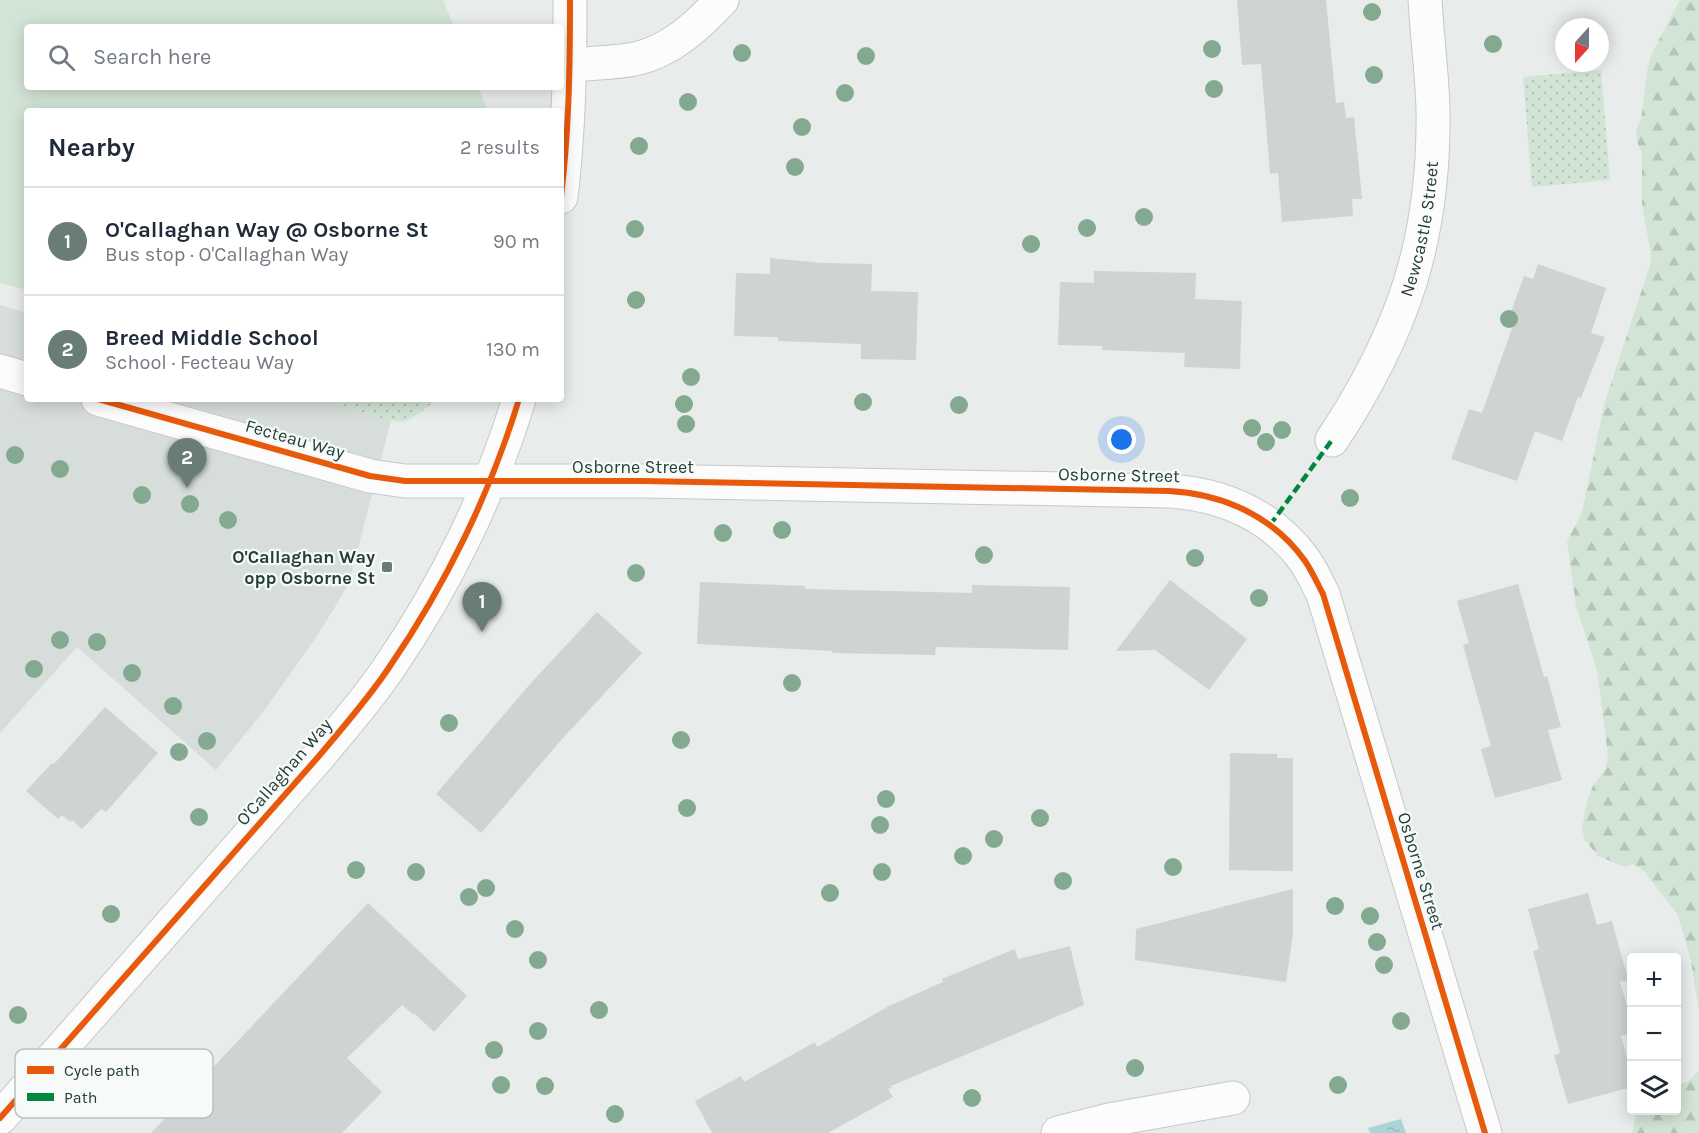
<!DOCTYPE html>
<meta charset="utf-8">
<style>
body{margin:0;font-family:Karla,sans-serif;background:#f6f6f7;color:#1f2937}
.controls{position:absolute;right:18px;bottom:18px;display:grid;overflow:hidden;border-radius:6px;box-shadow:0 3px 15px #0003}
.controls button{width:54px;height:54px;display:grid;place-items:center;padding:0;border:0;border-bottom:2px solid #e0e1e3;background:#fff;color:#1f2937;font:30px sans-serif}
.compass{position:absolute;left:1555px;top:18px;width:54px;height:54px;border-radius:50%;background:#fff;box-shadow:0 3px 15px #0003;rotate:201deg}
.you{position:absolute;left:1122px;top:440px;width:21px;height:21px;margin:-15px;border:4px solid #fff;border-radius:50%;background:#1a73e8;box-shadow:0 0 0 9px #1a73e833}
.badge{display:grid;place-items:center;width:39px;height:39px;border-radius:50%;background:#697c76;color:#fff;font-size:20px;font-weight:700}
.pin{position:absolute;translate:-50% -50px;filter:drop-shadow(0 2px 3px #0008)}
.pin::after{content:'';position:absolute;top:32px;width:21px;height:18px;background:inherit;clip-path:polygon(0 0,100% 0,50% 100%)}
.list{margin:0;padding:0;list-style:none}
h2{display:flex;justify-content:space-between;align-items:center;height:78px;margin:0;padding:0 24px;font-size:26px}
h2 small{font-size:20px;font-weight:400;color:#747a83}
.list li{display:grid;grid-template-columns:39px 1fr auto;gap:18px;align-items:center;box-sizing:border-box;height:108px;padding:0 24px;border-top:2px solid #e0e1e3}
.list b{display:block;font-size:22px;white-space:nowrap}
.list p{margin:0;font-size:20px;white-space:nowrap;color:#747a83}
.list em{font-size:20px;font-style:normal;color:#747a83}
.icon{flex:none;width:33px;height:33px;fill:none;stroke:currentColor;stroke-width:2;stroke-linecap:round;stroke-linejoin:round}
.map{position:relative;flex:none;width:1699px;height:1133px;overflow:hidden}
.search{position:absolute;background:#fff;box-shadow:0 3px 15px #0003;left:24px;top:24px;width:540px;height:66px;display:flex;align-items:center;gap:15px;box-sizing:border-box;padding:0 21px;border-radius:6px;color:#747a83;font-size:22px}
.panel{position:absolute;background:#fff;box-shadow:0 3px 15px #0003;left:24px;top:108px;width:540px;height:294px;border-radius:6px}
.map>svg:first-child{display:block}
</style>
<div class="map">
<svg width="1699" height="1133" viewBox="0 0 1699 1133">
<defs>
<pattern id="grass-dots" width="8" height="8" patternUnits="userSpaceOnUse" patternTransform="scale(1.5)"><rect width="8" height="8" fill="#d2e4d6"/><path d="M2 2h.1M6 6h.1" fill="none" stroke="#b4c5b8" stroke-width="1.8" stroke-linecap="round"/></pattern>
<pattern id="forest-firs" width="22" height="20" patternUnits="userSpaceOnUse" patternTransform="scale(1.5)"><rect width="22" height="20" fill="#d2e4d6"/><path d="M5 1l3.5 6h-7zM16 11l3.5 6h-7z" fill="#b4c5b8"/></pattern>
<pattern id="water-ripples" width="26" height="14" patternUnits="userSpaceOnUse" patternTransform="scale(1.5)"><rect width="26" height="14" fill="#abd4d7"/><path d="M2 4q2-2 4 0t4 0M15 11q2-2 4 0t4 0" fill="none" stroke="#93b7b9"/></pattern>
</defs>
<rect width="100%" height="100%" fill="#e8ecea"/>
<polygon fill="#d6ddda" points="0,305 27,313 27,399 319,399 391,420 349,583 332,612 312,643 266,708 216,770 77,647 0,733"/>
<g fill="url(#grass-dots)">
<polygon points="1601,70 1610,180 1532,187 1523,77"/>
<path d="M319 399H436C430 406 414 418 405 421 394 425 334 403 319 399Z"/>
</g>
<g fill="url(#forest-firs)">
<polygon points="1680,0 1699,0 1699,1011 1691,961 1678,915 1643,870 1633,864 1625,867 1598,856 1585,840 1582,829 1587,801 1593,786 1606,769 1608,755 1597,670 1576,606 1567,541 1582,513 1604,405 1650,265 1651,255 1642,204 1642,153 1637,142 1636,130 1641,119 1648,65 1652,53"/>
<polygon points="1699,1070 1699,1133 1632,1133 1636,1115 1641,1111 1676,1110 1677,1085 1688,1082"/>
</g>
<polygon fill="#d2e4d6" points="0,0 443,0 454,27 27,27 27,87 478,87 488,111 27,111 27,290 0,283"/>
<polygon fill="url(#water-ripples)" points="1401,1119 1406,1133 1370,1133 1368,1128"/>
<g fill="#cfd3d1">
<polygon points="1237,0 1326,0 1336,103 1344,102 1346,118 1354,117 1362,199 1352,199 1353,216 1282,222 1278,173 1270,174 1261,64 1242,65"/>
<polygon points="770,258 822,263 872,264 871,291 918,292 916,360 861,359 861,344 778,341 778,337 734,336 736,273 770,274"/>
<polygon points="1538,264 1606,288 1591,333 1605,337 1581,398 1578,397 1562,441 1535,431 1517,481 1451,459 1469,409 1482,413 1516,317 1510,315 1524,276 1533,279"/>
<polygon points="1094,271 1196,273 1195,299 1242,301 1240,369 1184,367 1185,353 1102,350 1102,346 1058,345 1060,282 1094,283"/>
<polygon points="1170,580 1247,639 1209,690 1155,650 1116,651"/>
<polygon points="700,582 805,586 805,589 972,593 972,585 1070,587 1068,650 936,647 935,655 832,653 832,651 697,644"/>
<polygon points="1518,584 1544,677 1547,676 1561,727 1548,730 1562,780 1495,798 1481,749 1491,746 1463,645 1469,643 1457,601"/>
<polygon points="597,612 642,653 563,738 481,833 436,794 530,684"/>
<polygon points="105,707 158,753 106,812 101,809 82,829 72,820 70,822 62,815 58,819 26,791 52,763 54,764"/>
<polygon points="1230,753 1277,754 1277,758 1293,758 1293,871 1229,870"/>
<polygon points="1293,889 1293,934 1286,982 1135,960 1136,929"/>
<polygon points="1588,893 1597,925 1612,921 1628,980 1620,982 1632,1023 1632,1033 1621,1036 1632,1074 1632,1087 1568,1104 1554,1055 1560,1053 1533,951 1539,949 1528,909"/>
<polygon points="368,903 467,996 434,1032 414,1013 413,1014 402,1005 347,1058 382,1092 342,1133 151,1133"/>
<polygon points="1070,946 1084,1005 891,1086 892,1088 888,1089 893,1097 828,1133 712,1133 695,1101 741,1076 744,1082 815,1042 817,1047 889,1006 943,982 942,979 1015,949 1018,959"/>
</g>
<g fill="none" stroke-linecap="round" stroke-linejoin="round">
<defs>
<g id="minor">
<path d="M570 65C592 63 614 63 635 59 671 51 697 26 722 0"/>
<path d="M561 197C569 131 570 66 570 0"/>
<polyline points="0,371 27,379"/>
<path d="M98 399 370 476 405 481H643L1169 491C1223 494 1273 516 1305 561 1312 571 1317 583 1323 594L1485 1133"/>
<path id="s1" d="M1332 440C1403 333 1435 239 1433 109 1432 73 1427 36 1425 0"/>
<path d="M0 1118 319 756C343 727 369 698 390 666 445 586 491 492 519 399"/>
<polyline points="1058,1133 1109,1120 1233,1098"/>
</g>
</defs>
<use href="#minor" stroke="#c5c9c7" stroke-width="35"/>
<use href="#minor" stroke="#fcfcfc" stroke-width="33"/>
<polyline stroke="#00873e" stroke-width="4.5" stroke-dasharray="9 4.5" stroke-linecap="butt" points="1270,525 1332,440"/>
<defs>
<g id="cycleway">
<path d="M561 197C569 131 570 66 570 0"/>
<path d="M98 399 370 476 405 481H643L1169 491C1223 494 1273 516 1305 561 1312 571 1317 583 1323 594L1485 1133"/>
<path d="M0 1118 319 756C343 727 369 698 390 666 445 586 491 492 519 399"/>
</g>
</defs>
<use href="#cycleway" stroke="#f6faf8" stroke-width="10"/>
<use href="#cycleway" stroke="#e8590c" stroke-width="6"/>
</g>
<g fill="#83aa90">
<circle cx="1372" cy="12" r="9"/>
<circle cx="1493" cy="44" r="9"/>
<circle cx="1212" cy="49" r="9"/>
<circle cx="742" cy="53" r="9"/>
<circle cx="866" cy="56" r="9"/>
<circle cx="1374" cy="75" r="9"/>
<circle cx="1214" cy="89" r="9"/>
<circle cx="845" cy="93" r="9"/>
<circle cx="688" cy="102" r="9"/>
<circle cx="802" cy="127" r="9"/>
<circle cx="639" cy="146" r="9"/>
<circle cx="795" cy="167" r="9"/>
<circle cx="1144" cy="217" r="9"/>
<circle cx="1087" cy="228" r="9"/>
<circle cx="635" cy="229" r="9"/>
<circle cx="1031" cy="244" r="9"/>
<circle cx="636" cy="300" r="9"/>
<circle cx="1509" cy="319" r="9"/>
<circle cx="691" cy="377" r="9"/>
<circle cx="863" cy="402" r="9"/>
<circle cx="684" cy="404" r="9"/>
<circle cx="959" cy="405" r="9"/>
<circle cx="686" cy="424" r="9"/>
<circle cx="1252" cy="428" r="9"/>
<circle cx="1282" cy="430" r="9"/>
<circle cx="1266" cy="442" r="9"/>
<circle cx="15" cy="455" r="9"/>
<circle cx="60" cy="469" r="9"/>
<circle cx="142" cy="495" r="9"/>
<circle cx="1350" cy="498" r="9"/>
<circle cx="190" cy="504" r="9"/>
<circle cx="228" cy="520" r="9"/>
<circle cx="782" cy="530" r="9"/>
<circle cx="723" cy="533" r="9"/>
<circle cx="984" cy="555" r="9"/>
<circle cx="1195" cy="558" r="9"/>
<circle cx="636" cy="573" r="9"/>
<circle cx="1259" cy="598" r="9"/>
<circle cx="60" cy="640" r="9"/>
<circle cx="97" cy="642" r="9"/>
<circle cx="34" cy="669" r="9"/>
<circle cx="132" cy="673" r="9"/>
<circle cx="792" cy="683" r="9"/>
<circle cx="173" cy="706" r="9"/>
<circle cx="449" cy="723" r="9"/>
<circle cx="681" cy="740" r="9"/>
<circle cx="207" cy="741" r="9"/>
<circle cx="179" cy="752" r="9"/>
<circle cx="886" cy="799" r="9"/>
<circle cx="687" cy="808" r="9"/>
<circle cx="199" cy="817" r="9"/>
<circle cx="1040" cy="818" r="9"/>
<circle cx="880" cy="825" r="9"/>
<circle cx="994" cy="839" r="9"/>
<circle cx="963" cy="856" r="9"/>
<circle cx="1173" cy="867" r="9"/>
<circle cx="356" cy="870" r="9"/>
<circle cx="416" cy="872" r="9"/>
<circle cx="882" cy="872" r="9"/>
<circle cx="1063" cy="881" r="9"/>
<circle cx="486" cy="888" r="9"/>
<circle cx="830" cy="893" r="9"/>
<circle cx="469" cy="897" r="9"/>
<circle cx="1335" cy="906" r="9"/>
<circle cx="111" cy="914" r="9"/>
<circle cx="1370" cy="916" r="9"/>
<circle cx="515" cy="929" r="9"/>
<circle cx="1377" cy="942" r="9"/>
<circle cx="538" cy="960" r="9"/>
<circle cx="1384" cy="965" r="9"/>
<circle cx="599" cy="1010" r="9"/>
<circle cx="18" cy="1015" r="9"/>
<circle cx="1401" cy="1021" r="9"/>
<circle cx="538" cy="1031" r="9"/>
<circle cx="494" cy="1050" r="9"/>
<circle cx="1135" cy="1068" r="9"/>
<circle cx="501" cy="1085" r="9"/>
<circle cx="1338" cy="1085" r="9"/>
<circle cx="545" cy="1086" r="9"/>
<circle cx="972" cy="1098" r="9"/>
<circle cx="615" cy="1114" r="9"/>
</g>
<rect fill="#697c76" stroke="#f6faf8" stroke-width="2" x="381" y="561" width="12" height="12" rx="3"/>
<g text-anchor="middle" stroke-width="4.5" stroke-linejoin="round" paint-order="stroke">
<g font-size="18" fill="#253f37" stroke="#f6faf8">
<text dy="6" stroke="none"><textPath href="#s1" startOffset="231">Newcastle Street</textPath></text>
<text transform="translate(295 439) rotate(16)" y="6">Fecteau Way</text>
<text x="633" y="473">Osborne Street</text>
<text transform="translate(1119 475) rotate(1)" y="6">Osborne Street</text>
<text transform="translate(284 772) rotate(-49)" y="6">O'Callaghan Way</text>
<text transform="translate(1421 871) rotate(73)" y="6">Osborne Street</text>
</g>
<g font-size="18" font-weight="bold" fill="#253f37" stroke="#f6faf8" text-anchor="end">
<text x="375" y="563">O'Callaghan Way<tspan x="375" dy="21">opp Osborne St</tspan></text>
</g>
</g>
<rect x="15" y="1049" width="198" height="69" rx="9" fill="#f6faf8" stroke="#b7c2be" stroke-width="1.5"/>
<rect x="27" y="1066" width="27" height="8" fill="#e8590c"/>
<rect x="27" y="1093" width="27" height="8" fill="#00873e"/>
<g font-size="16" fill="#253f37">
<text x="64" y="1076">Cycle path</text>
<text x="64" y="1103">Path</text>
</g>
</svg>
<div class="controls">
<button>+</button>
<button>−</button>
<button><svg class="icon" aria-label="layers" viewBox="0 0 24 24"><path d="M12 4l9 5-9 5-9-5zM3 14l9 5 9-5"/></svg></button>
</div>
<svg class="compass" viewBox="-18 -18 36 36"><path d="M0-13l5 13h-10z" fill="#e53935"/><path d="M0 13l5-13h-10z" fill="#747a83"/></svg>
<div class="you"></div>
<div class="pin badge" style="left:482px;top:632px">1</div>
<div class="pin badge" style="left:187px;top:488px">2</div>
<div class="search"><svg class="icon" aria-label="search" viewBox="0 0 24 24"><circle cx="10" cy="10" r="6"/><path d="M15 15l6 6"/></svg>Search here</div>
<section class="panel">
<h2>Nearby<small>2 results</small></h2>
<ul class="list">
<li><span class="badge">1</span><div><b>O'Callaghan Way @ Osborne St</b><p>Bus stop · O'Callaghan Way</p></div><em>90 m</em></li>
<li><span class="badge">2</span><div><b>Breed Middle School</b><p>School · Fecteau Way</p></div><em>130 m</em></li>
</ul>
</section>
</div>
